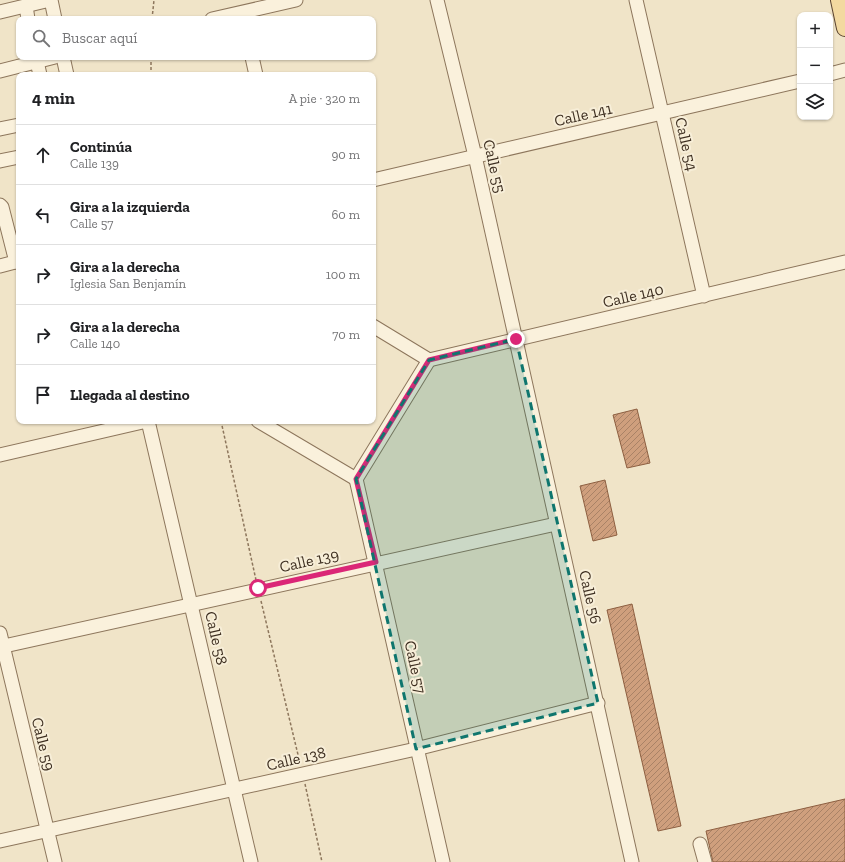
<!DOCTYPE html>
<html lang="es">
<meta charset="utf-8">
<style>
body{margin:0;font-family:"Zilla Slab",serif;background:#f6f6f6;color:#202124}
.controls{position:absolute;right:12px;top:12px;display:grid;overflow:hidden;border-radius:8px;box-shadow:0 1px 3px #0004}
.controls button{width:36px;height:36px;display:grid;place-items:center;padding:0;border:0;border-bottom:1px solid #e0e0e0;background:#fff;color:#202124;font:20px sans-serif}
.stop{position:absolute;width:12px;height:12px;margin:-9px;border:3px solid #db2777;border-radius:50%;background:#fff}
.stop.end{background:#db2777;border-color:#fff;box-shadow:0 1px 4px #0008}
.list{margin:0;padding:0;list-style:none}
h2{display:flex;justify-content:space-between;align-items:center;height:52px;margin:0;padding:0 16px;font-size:17px}
h2 small{font-size:13px;font-weight:400;color:#757577}
.list li{display:grid;grid-template-columns:26px 1fr auto;gap:12px;align-items:center;box-sizing:border-box;height:60px;padding:0 16px;border-top:1px solid #e0e0e0}
.list b{display:block;font-size:15px;white-space:nowrap}
.list p{margin:0;font-size:13px;white-space:nowrap;color:#757577}
.list em{font-size:13px;font-style:normal;color:#757577}
.icon{flex:none;width:22px;height:22px;fill:none;stroke:currentColor;stroke-width:2;stroke-linecap:round;stroke-linejoin:round}
.map{position:relative;flex:none;width:845px;height:862px;overflow:hidden}
.search{position:absolute;background:#fff;box-shadow:0 1px 3px #0004;left:16px;top:16px;width:360px;height:44px;display:flex;align-items:center;gap:10px;box-sizing:border-box;padding:0 14px;border-radius:8px;color:#757577;font-size:15px}
.panel{position:absolute;background:#fff;box-shadow:0 1px 3px #0004;left:16px;top:72px;width:360px;height:352px;border-radius:8px}
.map>svg:first-child{display:block}
</style>
<div class="map">
<svg width="845" height="862" viewBox="0 0 845 862">
<defs>
<pattern id="building-hatch" width="6" height="6" patternUnits="userSpaceOnUse"><rect width="6" height="6" fill="#cf9f7d"/><path d="M-1 1l2-2M0 6l6-6M5 7l2-2" fill="none" stroke="#a98266"/></pattern>
</defs>
<rect width="100%" height="100%" fill="#f0e4c8"/>
<g fill="url(#building-hatch)" stroke="#8d5f41">
<polygon points="637,409 650,463 627,468 613,415"/>
<polygon points="605,480 617,535 593,541 580,486"/>
<polygon points="632,604 681,826 658,831 607,610"/>
<polygon points="845,799 845,862 713,862 706,831"/>
</g>
<g fill="none" stroke-linecap="round" stroke-linejoin="round">
<defs>
<g id="minor">
<polyline points="51,0 55,19"/>
<polyline points="437,0 475,156 632,862"/>
<polyline points="636,0 704,296"/>
<polyline points="26,6 28,19"/>
<polyline points="0,12 50,0"/>
<polyline points="212,19 296,0"/>
<polyline points="36,57 40,75"/>
<polyline points="63,57 67,75"/>
<polyline points="252,57 256,75"/>
<polyline points="0,71 55,57"/>
<polyline points="830,74 845,70"/>
<polyline points="0,129 19,125"/>
<polyline points="0,161 19,157"/>
<polyline points="373,180 800,81"/>
<polyline points="0,205 2,207 16,262"/>
<polyline points="0,266 19,261"/>
<polyline points="373,326 429,360"/>
<polyline points="429,360 845,262"/>
<polyline points="148,421 251,862"/>
<polyline points="258,421 356,479"/>
<polyline points="0,455 147,421"/>
<polyline points="356,479 443,862"/>
<polyline points="356,479 429,360"/>
<polyline points="0,633 55,862"/>
<polyline points="0,647 556,524"/>
<polyline points="0,841 416,749 598,703"/>
<polyline points="700,844 705,862"/>
</g>
<polyline id="major" points="839,0 845,28"/>
</defs>
<use href="#minor" stroke="#8d765c" stroke-width="15"/>
<use href="#major" stroke="#5b4430" stroke-width="18"/>
<g stroke="#8d765c" stroke-width="1.5" stroke-dasharray="3 2" stroke-linecap="butt">
<polyline points="152,19 154,0"/>
<polyline points="151,57 151,75"/>
<polyline points="221,421 256,580"/>
<polyline points="261,601 300,763"/>
<polyline points="305,784 322,862"/>
</g>
<use href="#minor" stroke="#faf1dc" stroke-width="13"/>
<use href="#major" stroke="#f3d9a0" stroke-width="16"/>
</g>
<g fill="none" stroke-linecap="round" stroke-linejoin="round">
<polyline stroke="#db2777" stroke-width="5" points="258,588 376,562 356,479 429,360 516,339"/>
</g>
<path fill="#0f766e" fill-opacity="0.2" stroke="#0f766e" stroke-width="3" stroke-dasharray="8 5" stroke-linejoin="round" d="M516 339 598 703 416 749 356 479 429 360Z"/>
<g text-anchor="middle" stroke-width="4" stroke-linejoin="round" paint-order="stroke">
<g font-size="16" fill="#3d2e20" stroke="#f7eed8">
<text transform="translate(583 114) rotate(-13)" y="6">Calle 141</text>
<text transform="translate(687 144) rotate(77)" y="6">Calle 54</text>
<text transform="translate(495 166) rotate(77)" y="6">Calle 55</text>
<text transform="translate(633 295) rotate(-13)" y="6">Calle 140</text>
<text transform="translate(309 560) rotate(-13)" y="6">Calle 139</text>
<text transform="translate(591 597) rotate(77)" y="6">Calle 56</text>
<text transform="translate(217 638) rotate(77)" y="6">Calle 58</text>
<text transform="translate(416 667) rotate(78)" y="6">Calle 57</text>
<text transform="translate(44 744) rotate(76)" y="6">Calle 59</text>
<text transform="translate(296 758) rotate(-13)" y="6">Calle 138</text>
</g>
</g>
</svg>
<div class="controls">
<button>+</button>
<button>−</button>
<button><svg class="icon" aria-label="layers" viewBox="0 0 24 24"><path d="M12 4l9 5-9 5-9-5zM3 14l9 5 9-5"/></svg></button>
</div>
<div class="stop" style="left:258px;top:588px"></div>
<div class="stop end" style="left:516px;top:339px"></div>
<div class="search"><svg class="icon" aria-label="search" viewBox="0 0 24 24"><circle cx="10" cy="10" r="6"/><path d="M15 15l6 6"/></svg>Buscar aquí</div>
<section class="panel">
<h2>4 min<small>A pie · 320 m</small></h2>
<ul class="list">
<li><svg class="icon" aria-label="ahead" viewBox="0 0 24 24"><path d="M12 20V5M6 11l6-6 6 6"/></svg><div><b>Continúa</b><p>Calle 139</p></div><em>90 m</em></li>
<li><svg class="icon" aria-label="left" viewBox="0 0 24 24"><path d="M17 20v-9H6M10 6l-5 5 5 5"/></svg><div><b>Gira a la izquierda</b><p>Calle 57</p></div><em>60 m</em></li>
<li><svg class="icon" aria-label="right" viewBox="0 0 24 24"><path d="M7 20v-9h11M14 6l5 5-5 5"/></svg><div><b>Gira a la derecha</b><p>Iglesia San Benjamín</p></div><em>100 m</em></li>
<li><svg class="icon" aria-label="right" viewBox="0 0 24 24"><path d="M7 20v-9h11M14 6l5 5-5 5"/></svg><div><b>Gira a la derecha</b><p>Calle 140</p></div><em>70 m</em></li>
<li><svg class="icon" aria-label="arrive" viewBox="0 0 24 24"><path d="M6 21V4h12l-3 4 3 4H6"/></svg><div><b>Llegada al destino</b></div></li>
</ul>
</section>
</div>
